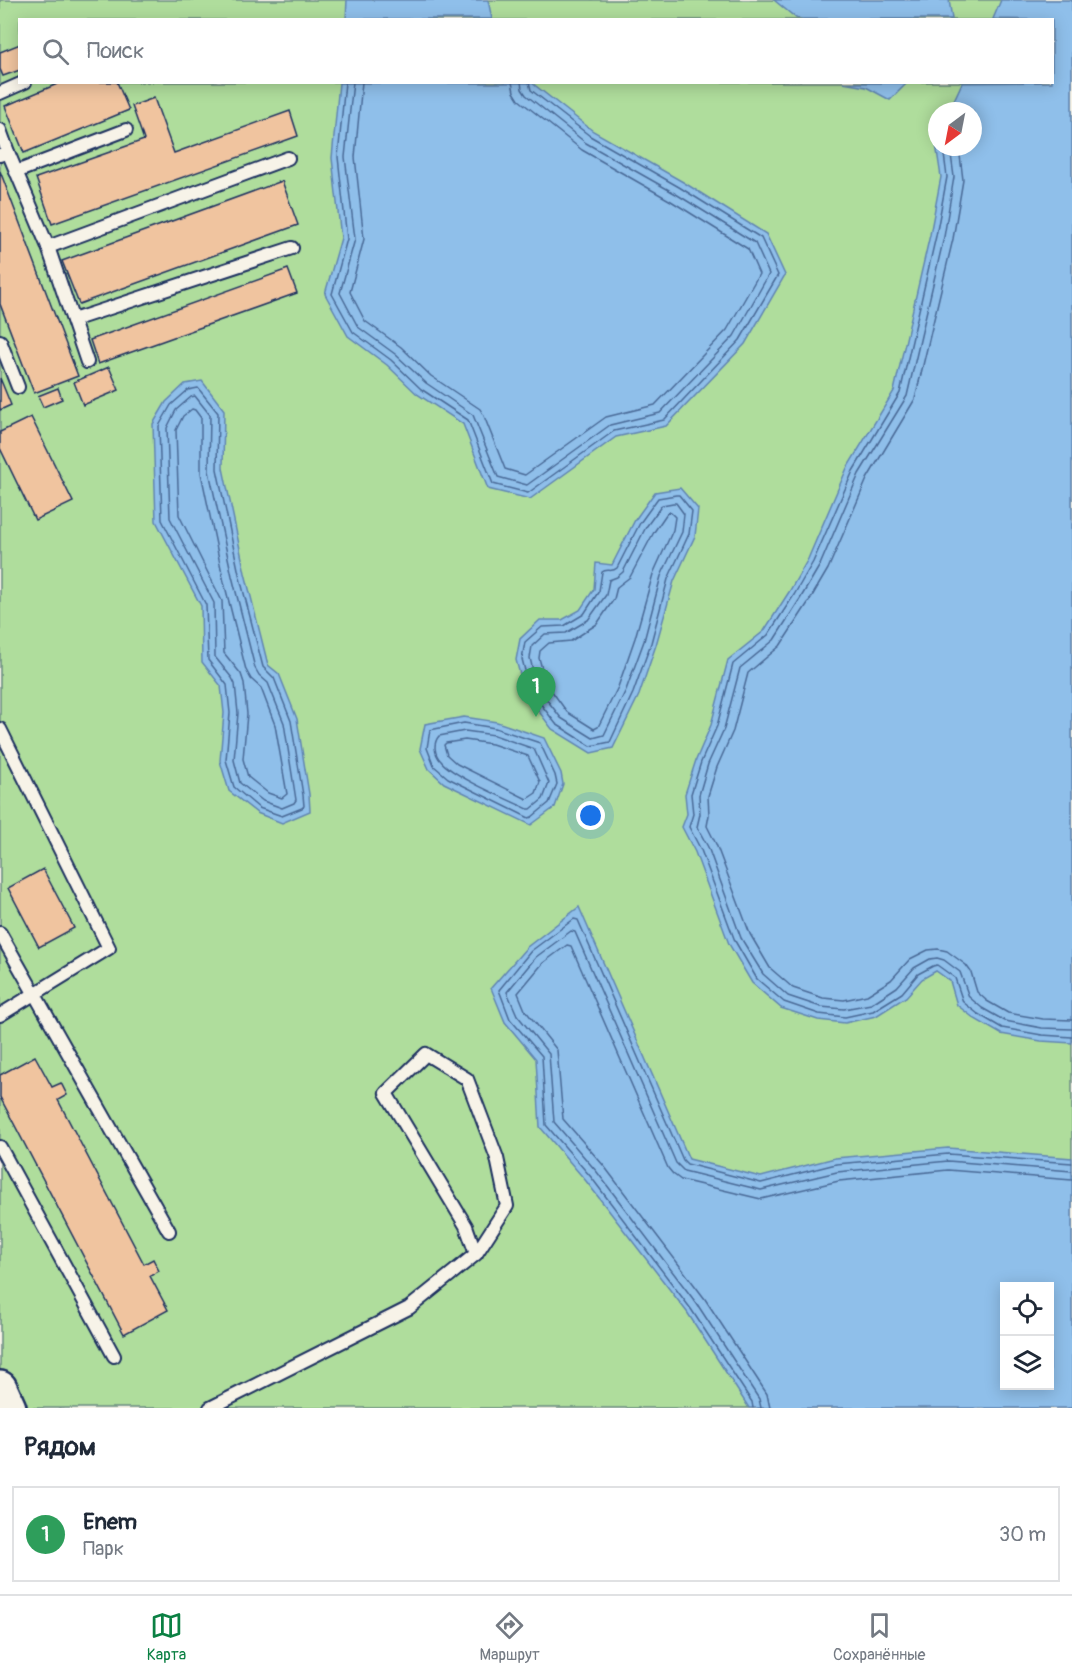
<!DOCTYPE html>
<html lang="ru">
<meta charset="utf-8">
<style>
body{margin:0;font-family:Pangolin,sans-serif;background:#f6f6f7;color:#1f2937}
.controls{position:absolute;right:18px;bottom:18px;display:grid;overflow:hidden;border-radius:0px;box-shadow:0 3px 15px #0003}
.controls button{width:54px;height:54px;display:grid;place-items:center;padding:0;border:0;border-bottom:2px solid #e0e1e3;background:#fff;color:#1f2937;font:30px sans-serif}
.compass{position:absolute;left:928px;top:102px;width:54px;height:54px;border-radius:50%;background:#fff;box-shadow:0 3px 15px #0003;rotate:212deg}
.you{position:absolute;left:591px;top:816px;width:21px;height:21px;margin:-15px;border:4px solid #fff;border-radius:50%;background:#1a73e8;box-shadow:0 0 0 9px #1a73e833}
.badge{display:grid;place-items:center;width:39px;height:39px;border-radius:50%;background:#0b8043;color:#fff;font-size:20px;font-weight:700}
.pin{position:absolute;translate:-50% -50px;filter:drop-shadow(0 2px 3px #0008)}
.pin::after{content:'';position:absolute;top:32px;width:21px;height:18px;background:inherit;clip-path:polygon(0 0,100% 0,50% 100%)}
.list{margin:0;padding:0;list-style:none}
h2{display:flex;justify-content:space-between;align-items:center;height:78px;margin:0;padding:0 24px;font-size:26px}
h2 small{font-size:20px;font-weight:400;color:#747a83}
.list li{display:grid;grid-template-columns:39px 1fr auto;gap:18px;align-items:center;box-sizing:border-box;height:96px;margin:0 12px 12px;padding:0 12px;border:2px solid #e0e1e3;border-radius:0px}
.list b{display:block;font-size:22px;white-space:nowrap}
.list p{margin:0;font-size:20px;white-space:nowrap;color:#747a83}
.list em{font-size:20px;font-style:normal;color:#747a83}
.icon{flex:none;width:33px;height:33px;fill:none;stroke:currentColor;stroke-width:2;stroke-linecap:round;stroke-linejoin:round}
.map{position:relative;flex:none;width:1072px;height:1408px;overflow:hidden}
.search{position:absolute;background:#fff;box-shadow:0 3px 15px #0003;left:18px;right:18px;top:18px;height:66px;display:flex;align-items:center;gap:15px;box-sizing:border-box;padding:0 21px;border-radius:0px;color:#747a83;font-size:22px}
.sheet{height:186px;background:#fff}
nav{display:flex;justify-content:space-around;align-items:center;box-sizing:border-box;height:84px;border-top:2px solid #e0e1e3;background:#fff;font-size:16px;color:#747a83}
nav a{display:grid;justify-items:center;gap:3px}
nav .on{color:#0b8043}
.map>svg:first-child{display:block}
</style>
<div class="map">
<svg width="1072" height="1408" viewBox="0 0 1072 1408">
<rect width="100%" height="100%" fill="#f7f3e8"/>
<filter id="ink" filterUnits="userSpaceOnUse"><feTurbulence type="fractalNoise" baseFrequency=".0167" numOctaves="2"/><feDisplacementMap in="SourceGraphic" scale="12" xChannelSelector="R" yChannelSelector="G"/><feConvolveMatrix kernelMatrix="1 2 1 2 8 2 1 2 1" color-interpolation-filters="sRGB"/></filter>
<g filter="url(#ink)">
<path fill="#afdd9c" stroke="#65867d" stroke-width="1.5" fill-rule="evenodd" d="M0 0H1072V1408H0ZM20 20H1052V82H20ZM937 111H973V147H937ZM1004 1286H1050V1386H1004Z"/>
<g fill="#8fbfea" stroke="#6185b2" stroke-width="1.5" fill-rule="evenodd">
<polygon points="347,0 488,0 492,19 346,19"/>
<polygon points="774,0 949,0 952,19 802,19 796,18"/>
<polygon points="1001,0 1072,0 1072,1043 1041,1041 1001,1034 975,1019 957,1005 950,981 936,971 922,979 906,997 876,1016 845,1023 818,1020 781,1008 752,983 729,944 695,852 682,827 687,814 685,794 696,760 711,725 728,660 764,631 789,592 808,559 847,468 894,391 930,235 941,177 936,144 937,142 937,147 973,147 973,111 949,111 962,83 1052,82 1052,20 993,19"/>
<polygon points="339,83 532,83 593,131 683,182 766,234 785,275 745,344 666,426 616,437 530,499 488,489 463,424 417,394 387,365 348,336 325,294 341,238 332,158"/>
<polygon points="843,83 907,83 890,100 866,87"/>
<polygon points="202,381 224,410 223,468 245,573 268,665 279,674 297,719 309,794 310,811 282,823 257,813 229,791 220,761 224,713 221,686 202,662 201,606 156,521 153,424 166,402 185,384"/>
<polygon points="680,488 698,509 695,536 674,581 656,645 639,695 613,748 591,753 552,729 525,693 516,660 520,639 540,620 562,620 580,610 594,589 596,563 612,565 635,520 655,492"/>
<polygon points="464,717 497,722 544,738 561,773 563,784 555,807 531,825 444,783 429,769 420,749 425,724"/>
<path d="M579 907 689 1159 761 1177 835 1158 948 1148 1072 1158V1408H749L687 1312 586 1181 540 1127 536 1059 505 1022 491 988 527 947ZM1004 1286H1050V1386H1004Z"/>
</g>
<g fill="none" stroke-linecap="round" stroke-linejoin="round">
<g stroke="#496996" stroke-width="1.5">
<polyline points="345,82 338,157 347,239 332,294 353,332 391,360 421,389 468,420 493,484 528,493 614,431 664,420 740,340 778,275 761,238 679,187 590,136 531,90 529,82"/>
<polyline points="353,82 345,157 355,239 340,293 358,327 395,354 426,383 473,415 498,477 527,485 610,425 660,413 734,336 769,274 755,243 676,194 586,143 526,95 522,89 521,82"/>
<polyline points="362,82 355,157 364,239 350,292 365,321 401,347 431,376 480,409 484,416 505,469 525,475 606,417 655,405 727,330 759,274 748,249 671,201 582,150 519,100 514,92 512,82"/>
<polyline points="943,147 947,177 936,236 900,393 853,471 813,562 794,595 768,635 733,664 717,726 701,762 691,794 693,814 689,827 701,850 735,941 757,979 784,1002 819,1014 845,1017 873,1011 902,993 918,974 933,966 937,965 955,978 963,1002 978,1014 1002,1028 1042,1035 1072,1037"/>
<polyline points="950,147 954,177 944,237 907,396 859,474 820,565 800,599 774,640 740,668 724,729 708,764 699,795 700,814 697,827 708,847 741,938 763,974 788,996 821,1007 844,1009 871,1004 897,987 914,968 930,959 937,958 944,960 960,972 969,997 982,1008 1005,1021 1042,1028 1072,1029"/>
<polyline points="959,147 963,180 953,239 915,399 867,479 828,569 808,603 780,646 748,673 733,731 717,767 708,796 709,815 707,826 716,844 750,934 770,968 793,988 823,998 844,1000 867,995 891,980 910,959 928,950 938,949 947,951 966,965 971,972 977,992 987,1001 1008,1013 1043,1019 1072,1020"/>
<polygon points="198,388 218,413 217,469 239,574 263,667 274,678 291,721 303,795 304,806 302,808 282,816 259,808 234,787 226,760 230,713 227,685 208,660 206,605 162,520 159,426 171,405 188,390"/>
<polygon points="195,396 210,415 209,471 232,576 255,668 259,675 268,683 284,723 296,800 294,803 282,808 263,801 240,783 234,760 238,713 235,684 232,678 215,657 214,603 170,518 167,428 176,410 191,397"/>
<polygon points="192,409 195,410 201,418 201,473 223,578 246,670 251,679 261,688 275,725 287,794 282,798 268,793 248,777 243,759 247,714 244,683 241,674 224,653 222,601 179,515 176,430 183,416"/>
<path d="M676 495H679L692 511 689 534 668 579 651 643 633 693 610 742 591 746 556 724 530 690 522 659 525 642 542 627 564 626 584 614 599 591 602 572C607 568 612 573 617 568L640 523 658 498Z"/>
<polygon points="673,503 676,503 684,514 682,532 661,576 644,641 626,690 604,735 593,738 561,718 537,687 530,658 532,646 545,634 566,633 588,620 606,595 609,580 617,577 623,572 646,527 662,505"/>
<polygon points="670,512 675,517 673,530 653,574 635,638 618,687 598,727 594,729 567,712 546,683 539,658 540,651 549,643 571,641 597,624 614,599 617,587 630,577 654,532 667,513"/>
<polygon points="464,723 495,728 540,743 555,775 557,784 549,803 532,817 529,818 448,778 434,766 427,748 430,730"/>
<path d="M465 731 494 735 534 749 549 783 543 799 531 809H528C509 800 452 776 441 761 434 754 433 743 439 736Z"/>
<polygon points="465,740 492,744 528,756 540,782 536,793 527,799 457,764 447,755 444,745 446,743"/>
<polyline points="753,1408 752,1402 691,1309 591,1177 546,1125 542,1056 510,1019 499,990 531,951 574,919 578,920 683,1160 687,1164 761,1183 836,1164 948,1154 1072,1163"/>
<polyline points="761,1408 759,1399 697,1304 597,1172 554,1122 549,1054 517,1015 507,992 536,957 571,931 575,932 676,1163 684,1171 761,1190 837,1172 948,1161 1072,1171"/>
<polyline points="770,1408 767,1394 705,1299 604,1166 563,1119 557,1050 525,1010 518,993 543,963 567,945 571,946 668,1168 673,1174 681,1180 761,1199 839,1181 948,1170 1072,1180"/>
</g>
</g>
<g fill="#f0c49f" stroke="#1b2f5e" stroke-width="1.5">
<polygon points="20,44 20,70 3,76 0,69 0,52"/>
<polygon points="62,82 117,82 129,110 24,153 5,106"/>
<polygon points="154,98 174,153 290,111 298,136 52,224 36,178 144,140 132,106"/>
<polygon points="0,171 78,376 34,393 0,304"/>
<polygon points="282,181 298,225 79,304 62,261"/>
<polygon points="288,269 297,293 98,364 90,340"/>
<polygon points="109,367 119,390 83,405 74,382"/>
<polygon points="0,378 11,405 0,410"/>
<polygon points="58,388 62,399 43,407 38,396"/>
<polygon points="31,417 73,502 35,520 0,448 0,432"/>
<polygon points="43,869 74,928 39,947 8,888"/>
<polygon points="35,1056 52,1087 61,1083 67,1095 58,1100 144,1264 153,1259 159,1271 150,1276 168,1310 124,1334 0,1097 0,1075"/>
</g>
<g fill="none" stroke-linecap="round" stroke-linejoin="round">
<defs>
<g id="lane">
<polyline points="0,93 25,82"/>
<polyline points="0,130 8,152"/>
<polyline points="0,155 8,152 48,247 288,158"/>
<polyline points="16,172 126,130"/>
<polyline points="48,247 87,362"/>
<polyline points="73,320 292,248"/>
<polyline points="0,341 18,387"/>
<polyline points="0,729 109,948 0,1015"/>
<polyline points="0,933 169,1231"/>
<polyline points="0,1147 114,1356"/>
<polyline points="210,1408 409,1308 476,1254 466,1226 386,1093 426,1054 467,1079 497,1158 507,1206 476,1254"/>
</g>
<polyline id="secondary" points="0,1388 9,1408"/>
</defs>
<use href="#lane" stroke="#1b2f5e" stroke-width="16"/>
<use href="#secondary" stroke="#1b2f5e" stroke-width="38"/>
<use href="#lane" stroke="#f7f3e8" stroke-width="12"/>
<use href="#secondary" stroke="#f7f3e8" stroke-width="33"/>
</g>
</g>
</svg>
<div class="controls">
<button><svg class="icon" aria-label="locate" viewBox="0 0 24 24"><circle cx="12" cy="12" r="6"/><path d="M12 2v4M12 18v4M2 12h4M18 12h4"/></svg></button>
<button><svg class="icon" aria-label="layers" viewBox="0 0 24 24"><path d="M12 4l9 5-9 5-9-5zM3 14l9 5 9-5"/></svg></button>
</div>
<svg class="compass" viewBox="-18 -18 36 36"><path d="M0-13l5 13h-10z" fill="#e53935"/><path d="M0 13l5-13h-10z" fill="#747a83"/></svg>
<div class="you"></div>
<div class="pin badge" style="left:536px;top:717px;background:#2e9e5b">1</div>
<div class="search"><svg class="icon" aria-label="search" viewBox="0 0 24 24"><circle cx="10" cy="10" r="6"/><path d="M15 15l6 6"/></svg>Поиск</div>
</div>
<section class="sheet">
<h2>Рядом<small></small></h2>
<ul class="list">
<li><span class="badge" style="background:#2e9e5b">1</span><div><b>Enem</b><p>Парк</p></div><em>30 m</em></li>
</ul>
</section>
<nav>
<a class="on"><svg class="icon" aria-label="map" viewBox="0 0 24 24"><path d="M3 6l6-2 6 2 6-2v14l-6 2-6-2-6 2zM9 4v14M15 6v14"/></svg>Карта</a>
<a><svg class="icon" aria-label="directions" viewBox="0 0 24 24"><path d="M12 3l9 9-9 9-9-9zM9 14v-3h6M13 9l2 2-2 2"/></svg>Маршрут</a>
<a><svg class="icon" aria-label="saved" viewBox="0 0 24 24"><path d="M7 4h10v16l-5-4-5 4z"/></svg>Сохранённые</a>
</nav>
